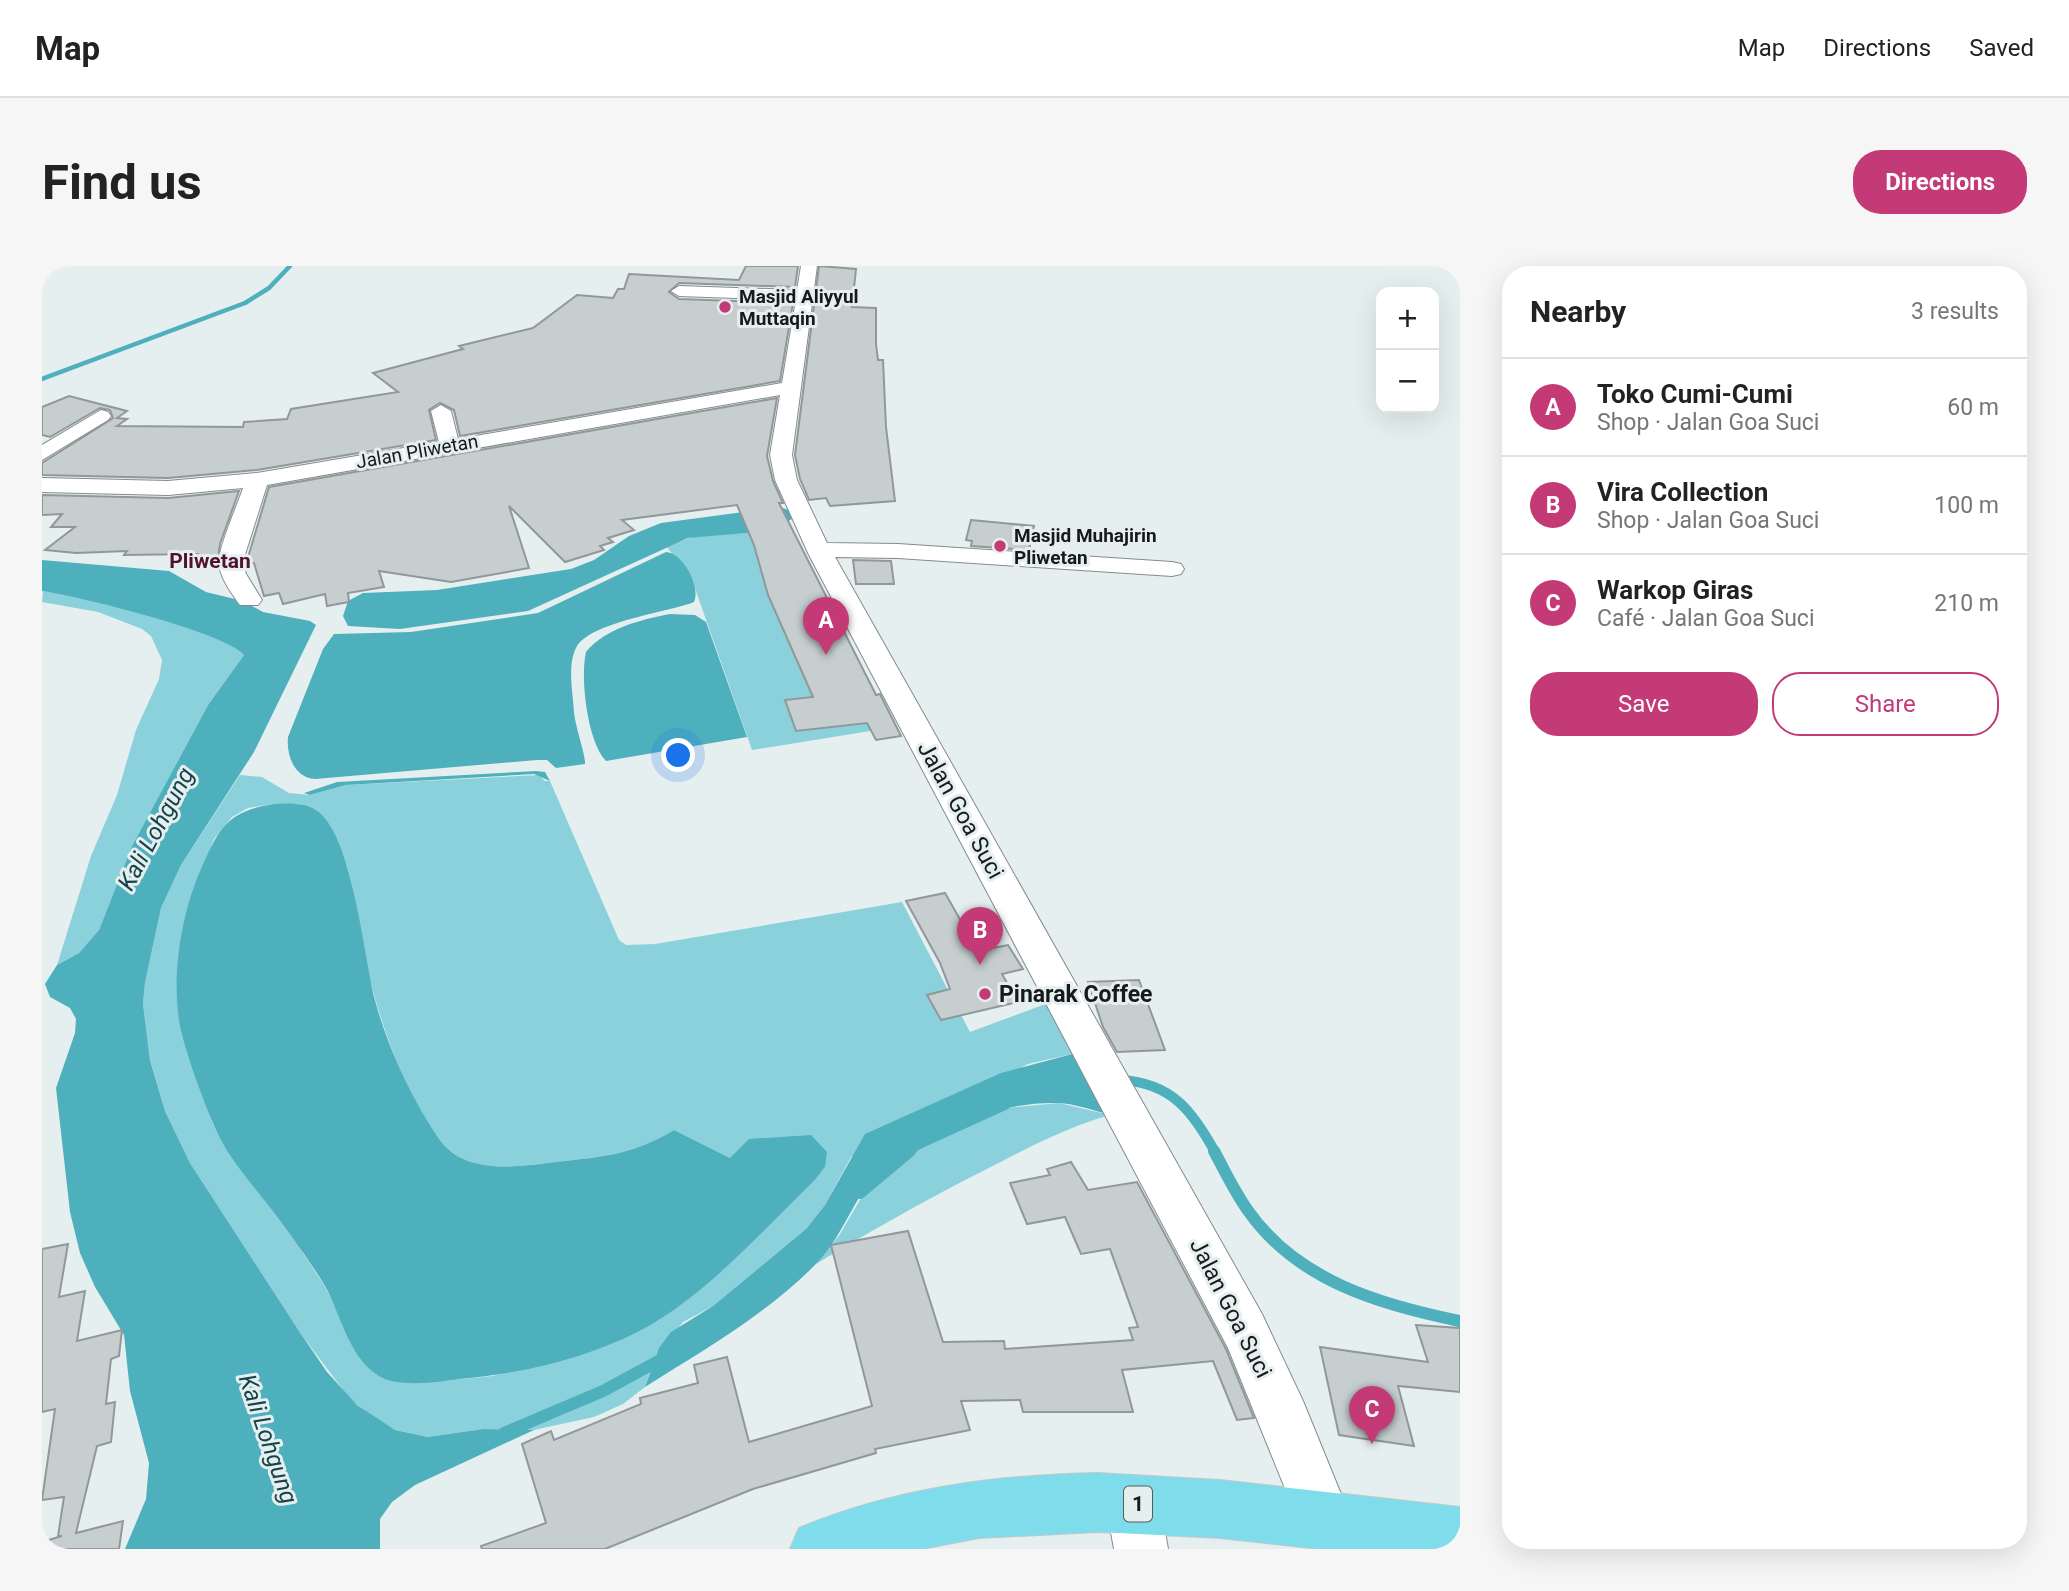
<!DOCTYPE html>
<meta charset="utf-8">
<style>
body{margin:0;font-family:Roboto,sans-serif;background:#f6f6f6;color:#222}
.controls{position:absolute;right:21px;top:21px;display:grid;overflow:hidden;border-radius:14px;box-shadow:0 7px 28px #0002}
.controls button{width:63px;height:63px;display:grid;place-items:center;padding:0;border:0;border-bottom:2px solid #e0e0e0;background:#fff;color:#222;font:35px sans-serif}
.you{position:absolute;left:637px;top:490px;width:24px;height:24px;margin:-18px;border:5px solid #fff;border-radius:50%;background:#1a73e8;box-shadow:0 0 0 10px #1a73e833}
.badge{display:grid;place-items:center;width:46px;height:46px;border-radius:50%;background:#c33a76;color:#fff;font-size:23px;font-weight:700}
.pin{position:absolute;translate:-50% -58px;filter:drop-shadow(0 2px 4px #0008)}
.pin::after{content:'';position:absolute;top:37px;width:24px;height:21px;background:inherit;clip-path:polygon(0 0,100% 0,50% 100%)}
.list{margin:0;padding:0;list-style:none}
h2{display:flex;justify-content:space-between;align-items:center;height:91px;margin:0;padding:0 28px;font-size:30px}
h2 small{font-size:23px;font-weight:400;color:#767676}
.list li{display:grid;grid-template-columns:46px 1fr auto;gap:21px;align-items:center;box-sizing:border-box;height:98px;padding:0 28px;border-top:2px solid #e0e0e0}
.list b{display:block;font-size:26px;white-space:nowrap}
.list p{margin:0;font-size:23px;white-space:nowrap;color:#767676}
.list em{font-size:23px;font-style:normal;color:#767676}
.actions{display:flex;gap:14px;padding:21px 28px}
.actions a{flex:1;padding:16px 0;border:2px solid #c33a76;border-radius:28px;text-align:center;font-size:24px;color:#c33a76}
.actions .main{background:#c33a76;color:#fff}
.map{position:relative;flex:none;width:1418px;height:1283px;overflow:hidden;border-radius:28px}
header{display:flex;align-items:center;gap:42px;box-sizing:border-box;height:98px;padding:0 35px;background:#fff;border-bottom:2px solid #e0e0e0}
header strong{font-size:33px}
nav{display:flex;gap:38px;margin-inline-start:auto;font-size:24px}
.intro{display:flex;align-items:center;justify-content:space-between;box-sizing:border-box;height:168px;padding:0 42px}
h1{margin:0;font-size:49px}
.button{padding:18px 32px;border-radius:28px;background:#c33a76;color:#fff;font-size:24px;font-weight:700}
main{display:flex;gap:42px;padding:0 42px}
aside{flex:1;background:#fff;border-radius:28px;box-shadow:0 7px 28px #0002}
.map>svg:first-child{display:block}
</style>
<header>
<strong>Map</strong>
<nav><a>Map</a><a>Directions</a><a>Saved</a></nav>
</header>
<div class="intro"><h1>Find us</h1><a class="button">Directions</a></div>
<main>
<div class="map">
<svg width="1418" height="1283" viewBox="0 0 1418 1283">
<rect width="100%" height="100%" fill="#e6eff0"/>
<g fill="#8bd1db" fill-rule="evenodd">
<polygon points="727,265 767,420 827,414 853,461 710,484 650,314 625,281 650,271"/>
<path d="M1 325C36 330 183 365 202 389L166 439 90 580 57 664 37 687 15 699 49 590 75 529 94 464 117 413 120 394 109 370 100 363 56 346 0 336Z"/>
<path d="M198 509 220 511 247 527 268 529 304 519 497 509 503 515H508L577 674 584 679 613 678 860 636 928 766 1006 737 1034 787 986 798 809 891 783 939 764 963 671 1040 641 1056 613 1091 603 1121 581 1138 552 1151 492 1164 441 1163 386 1171 353 1164 335 1154 308 1133 259 1068 148 897 123 845 108 793 101 738 103 717 119 642 139 599ZM232 538H258C269 550 287 562 295 576 310 599 318 662 323 690 332 741 374 875 425 895 450 904 479 900 505 897 555 891 587 891 632 864L688 892 783 901 773 914 657 1023 616 1054 513 1096 450 1110 402 1115 297 1048 282 1019 239 954 188 890 170 856 145 787 136 727 146 641 172 573 190 551 206 542Z"/>
<path d="M1017 837 1068 849C1016 864 973 889 925 913 873 940 824 968 774 998L798 968 826 920 875 879 953 843Z"/>
</g>
<g fill="#4eb0bd">
<polygon points="738,241 749,245 750,253 727,265 646,272 486,345 358,363 306,360 301,350 306,335 321,327 395,324 529,303 552,294 587,270 619,257"/>
<path d="M624 286C641 287 659 321 652 336 628 346 546 356 534 382 525 400 531 427 532 446 533 460 544 490 543 498L514 502 505 494H495L273 513C253 512 244 490 246 471L281 383 292 368 369 366 496 347Z"/>
<path d="M0 294 127 305 164 326 201 335 221 346 268 355 274 359 212 486 139 599 119 642 103 717 101 738 108 794 123 845 148 897 259 1068 285 1106 315 1139 353 1164 386 1171 441 1163 492 1164 373 1219 350 1236 338 1253V1283H83L104 1233 107 1197 88 1125 82 1069 53 1021 38 987 28 946 14 822 33 767 34 753 28 742 8 731 3 718 15 699 37 687 57 664 90 580 166 439 202 389C183 366 35 330 0 325Z"/>
<path d="M628 348 653 349 664 356 705 471 564 495C545 476 538 411 544 386 562 363 600 353 628 348Z"/>
<polygon points="494,505 503,506 508,515 492,508 304,519 268,529 262,527 295,516"/>
<path d="M232 538C248 537 265 536 278 547 312 579 321 687 333 734 343 772 360 811 380 846 392 866 403 887 426 895 451 904 480 900 505 897 555 891 587 891 632 864L688 892 707 873 769 869 785 886 783 901 773 914C725 960 672 1020 615 1055 557 1090 485 1107 418 1113 396 1116 357 1122 337 1110 307 1092 299 1049 283 1020 273 1003 261 987 250 971 231 943 208 918 189 891 176 871 167 849 159 827 151 805 143 783 138 760 129 711 139 648 159 603 177 562 185 545 232 538Z"/>
<path d="M1034 787 1068 849C1051 844 1033 838 1016 837 953 835 864 869 825 920 806 946 796 977 772 1000 723 1049 662 1084 603 1121L617 1082 629 1066 671 1040 764 963 783 939 823 868 959 807Z"/>
</g>
<g fill="none" stroke-linecap="round" stroke-linejoin="round">
<polyline stroke="#4eb0bd" stroke-width="4.5" points="0,113 203,37 227,22 248,0"/>
<g stroke="#4eb0bd" stroke-width="10">
<path d="M1079 814C1129 817 1150 844 1173 886"/>
<polyline points="866,886 875,879 963,839"/>
</g>
<g stroke="#4eb0bd" stroke-width="12">
<path d="M1172 885C1183 905 1193 927 1207 946 1256 1015 1339 1039 1418 1055"/>
<polyline points="818,927 868,885"/>
<polyline points="462,1167 561,1125 620,1093"/>
</g>
</g>
<g fill="#c6cecf" stroke="#909899" stroke-width="2">
<polygon points="704,0 756,0 753,21 637,17 627,26 637,33 751,37 738,115 418,170 412,144 398,137 387,144 394,174 215,204 126,212 0,209 0,197 71,152 68,144 58,142 8,171 0,169 0,141 27,130 85,145 75,152 85,153 75,160 201,161 202,156 245,153 249,143 356,126 331,107 421,83 417,80 491,62 535,29 571,32 576,23 582,23 587,8 697,14"/>
<polygon points="777,0 814,3 810,41 834,42 834,78 836,94 841,94 844,161 853,235 788,240 784,232 767,234 758,213 753,189"/>
<polygon points="735,132 725,190 731,215 741,237 737,237 834,429 838,428 859,470 834,474 825,457 754,465 743,434 771,431 726,329 712,279 695,239 580,254 592,264 566,272 571,276 558,280 562,284 523,296 467,240 487,302 409,316 337,305 342,321 306,327 307,336 285,340 283,328 241,338 237,327 222,330 212,297 204,298 227,221"/>
<polygon points="197,225 178,278 175,300 151,302 156,288 82,289 85,285 34,287 3,284 33,261 9,261 20,248 0,249 0,229 126,232"/>
<polygon points="929,254 992,260 987,284 929,280 930,275 924,274"/>
<polygon points="811,294 849,295 852,318 814,318"/>
<polygon points="903,627 936,685 966,679 981,703 960,708 976,736 899,754 885,729 908,723 898,697 864,635"/>
<polygon points="1097,714 1123,784 1075,786 1061,761 1046,716"/>
<polygon points="1029,896 1046,924 1095,916 1184,1083 1212,1152 1195,1154 1171,1095 1080,1104 1091,1146 981,1146 978,1134 919,1135 928,1164 833,1183 834,1187 711,1223 563,1283 440,1283 439,1280 504,1257 480,1178 509,1165 512,1174 599,1138 598,1132 656,1117 652,1099 685,1091 707,1176 830,1140 789,979 866,965 901,1076 962,1075 963,1083 1091,1074 1087,1062 1096,1061 1068,983 1039,988 1023,951 985,958 968,917 1008,909 1005,903"/>
<polygon points="26,978 17,1031 43,1025 35,1075 80,1064 77,1090 69,1093 64,1138 73,1136 69,1176 55,1180 34,1267 81,1255 77,1283 4,1283 3,1275 20,1270 16,1270 22,1231 0,1234 13,1143 0,1146 0,983"/>
<polygon points="1374,1059 1418,1062 1418,1126 1356,1120 1372,1180 1297,1169 1278,1081 1386,1096"/>
</g>
<g fill="none" stroke-linecap="round" stroke-linejoin="round">
<defs>
<g id="minor">
<path d="M759 0H775L750 189 755 214 785 277 856 278 1130 296 1139 298 1142 303 1139 308 1130 310 856 292 793 291 1220 1048 1261 1135 1310 1255 1302 1274 1283 1282 1264 1274 1186 1082 767 289 733 214 728 189 738 129 225 219 201 295 204 308 220 334 216 339H198C190 328 176 309 177 295 178 278 195 240 201 222L126 229 0 226V212L126 215 215 207 397 176 389 145 399 139 409 145 416 173 740 117 754 34 637 30 629 25 637 20 755 24Z"/>
<polygon points="59,144 66,146 69,150 66,154 0,194 0,179"/>
<polygon points="1091,1211 1110,1219 1118,1238 1126,1283 1072,1283 1064,1238 1072,1219"/>
</g>
<path id="highway" d="M1056 1207 1178 1214 1418 1241V1283H1277L1178 1272 1056 1266 937 1272 880 1283H748L757 1262C853 1222 953 1209 1056 1207Z"/>
</defs>
<use href="#minor" stroke="#848c8d" stroke-width="2"/>
<use href="#highway" stroke="#c7c8c8" stroke-width="2"/>
<use href="#minor" fill="#fff" fill-rule="evenodd"/>
<use href="#highway" fill="#7fdcea" fill-rule="evenodd"/>
</g>
<g fill="#c33a76" stroke="#e6eff0" stroke-width="2.5">
<circle cx="683" cy="41" r="7"/>
<circle cx="958" cy="280" r="7"/>
<circle cx="943" cy="728" r="7"/>
</g>
<g text-anchor="middle" stroke-width="6" stroke-linejoin="round" paint-order="stroke">
<g font-size="19" font-weight="bold" fill="#171a1a" stroke="#e6eff0" text-anchor="start">
<text x="697" y="37">Masjid Aliyyul<tspan x="697" dy="22">Muttaqin</tspan></text>
<text x="972" y="276">Masjid Muhajirin<tspan x="972" dy="22">Pliwetan</tspan></text>
</g>
<g font-size="19" fill="#171a1a" stroke="#e6eff0">
<text transform="translate(375 185) rotate(-10)" y="7">Jalan Pliwetan</text>
</g>
<g font-size="21" font-weight="bold" fill="#52112e" stroke="#e6eff0">
<text x="168" y="302">Pliwetan</text>
</g>
<rect fill="#e6eff0" stroke="#555a5a" stroke-width="2" x="1082" y="1220.5" width="28" height="35" rx="5"/>
<g font-size="21" font-weight="bold" fill="#171a1a">
<text x="1096" y="1245">1</text>
</g>
<g font-size="23" fill="#171a1a" stroke="#e6eff0">
<text transform="translate(919 544) rotate(61)" y="8">Jalan Goa Suci</text>
<text transform="translate(1189 1042) rotate(63)" y="8">Jalan Goa Suci</text>
</g>
<g font-size="23" font-weight="bold" fill="#171a1a" stroke="#e6eff0" text-anchor="start">
<text x="957" y="736">Pinarak Coffee</text>
</g>
<g font-size="24" font-style="italic" fill="#164349" stroke="#e6eff0">
<text transform="translate(114 563) rotate(-62)" y="8">Kali Lohgung</text>
<text transform="translate(226 1173) rotate(71)" y="8">Kali Lohgung</text>
</g>
</g>
</svg>
<div class="controls">
<button>+</button>
<button>−</button>
</div>
<div class="you"></div>
<div class="pin badge" style="left:784px;top:389px">A</div>
<div class="pin badge" style="left:938px;top:699px">B</div>
<div class="pin badge" style="left:1330px;top:1178px">C</div>
</div>
<aside>
<h2>Nearby<small>3 results</small></h2>
<ul class="list">
<li><span class="badge">A</span><div><b>Toko Cumi-Cumi</b><p>Shop · Jalan Goa Suci</p></div><em>60 m</em></li>
<li><span class="badge">B</span><div><b>Vira Collection</b><p>Shop · Jalan Goa Suci</p></div><em>100 m</em></li>
<li><span class="badge">C</span><div><b>Warkop Giras</b><p>Café · Jalan Goa Suci</p></div><em>210 m</em></li>
</ul>
<div class="actions"><a class="main">Save</a><a>Share</a></div>
</aside>
</main>
